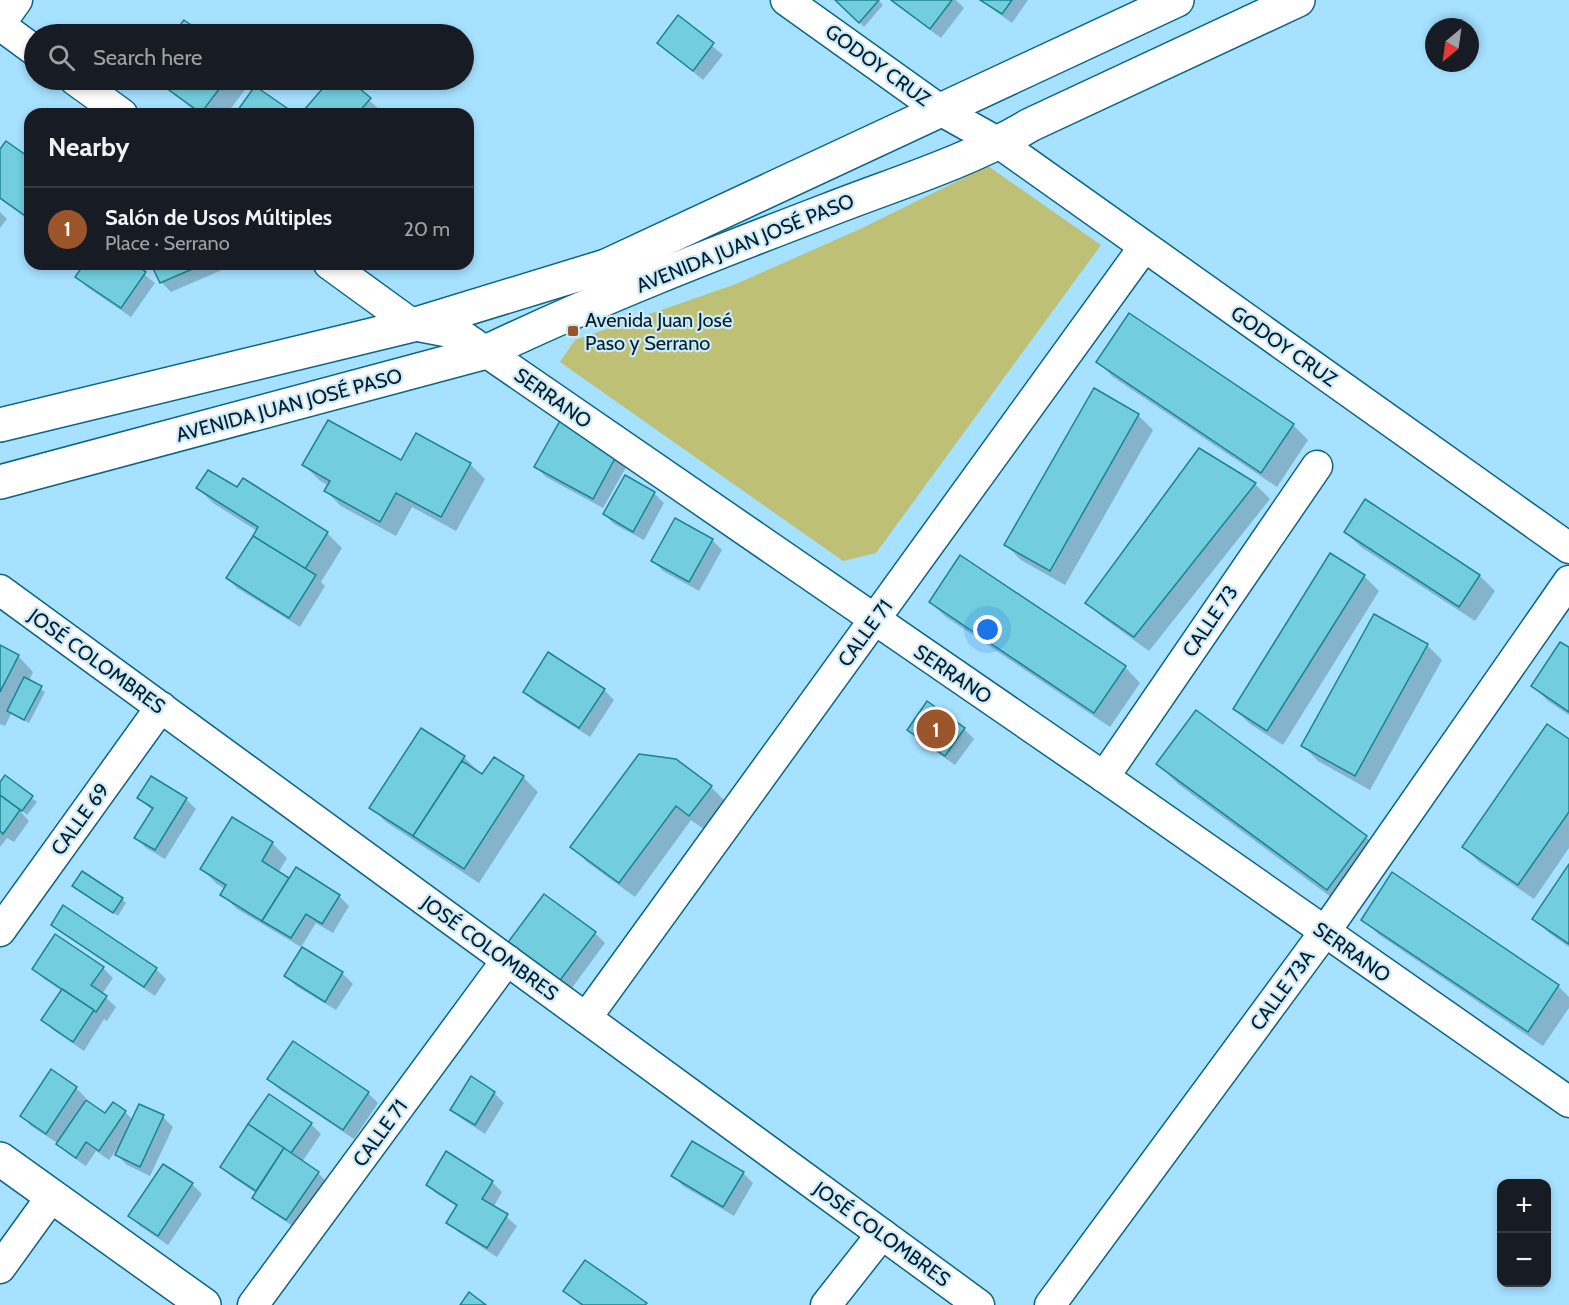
<!DOCTYPE html>
<meta charset="utf-8">
<style>
body{margin:0;font-family:Cabin,sans-serif;background:#242831;color:#f1f3f6}
.controls{position:absolute;right:18px;bottom:18px;display:grid;overflow:hidden;border-radius:12px;box-shadow:0 3px 9px #0003}
.controls button{width:54px;height:54px;display:grid;place-items:center;padding:0;border:0;border-bottom:2px solid #363941;background:#171b24;color:#f1f3f6;font:30px sans-serif}
.compass{position:absolute;left:1425px;top:18px;width:54px;height:54px;border-radius:50%;background:#171b24;box-shadow:0 3px 9px #0003;rotate:209deg}
.you{position:absolute;left:988px;top:630px;width:21px;height:21px;margin:-15px;border:4px solid #fff;border-radius:50%;background:#1a73e8;box-shadow:0 0 0 9px #1a73e833}
.badge{display:grid;place-items:center;width:39px;height:39px;border-radius:50%;background:#9a552a;color:#fff;font-size:20px;font-weight:700}
.pin{position:absolute;translate:-50% -50%;border:3px solid #fff;box-shadow:0 2px 6px #0006}
.list{margin:0;padding:0;list-style:none}
h2{display:flex;justify-content:space-between;align-items:center;height:78px;margin:0;padding:0 24px;font-size:26px}
h2 small{font-size:20px;font-weight:400;color:#9ea1a6}
.list li{display:grid;grid-template-columns:39px 1fr auto;gap:18px;align-items:center;box-sizing:border-box;height:84px;padding:0 24px;border-top:2px solid #363941}
.list b{display:block;font-size:22px;white-space:nowrap}
.list p{margin:0;font-size:20px;white-space:nowrap;color:#9ea1a6}
.list em{font-size:20px;font-style:normal;color:#9ea1a6}
.icon{flex:none;width:33px;height:33px;fill:none;stroke:currentColor;stroke-width:2;stroke-linecap:round;stroke-linejoin:round}
.map{position:relative;flex:none;width:1569px;height:1305px;overflow:hidden}
.search{position:absolute;background:#171b24;box-shadow:0 3px 9px #0003;left:24px;top:24px;width:450px;height:66px;display:flex;align-items:center;gap:15px;box-sizing:border-box;padding:0 21px;border-radius:33px;color:#9ea1a6;font-size:22px}
.panel{position:absolute;background:#171b24;box-shadow:0 3px 9px #0003;left:24px;top:108px;width:450px;height:162px;border-radius:18px}
.map>svg:first-child{display:block}
</style>
<div class="map">
<svg width="1569" height="1305" viewBox="0 0 1569 1305">
<rect width="100%" height="100%" fill="#a6e1ff"/>
<polygon fill="#bdc075" points="988,166 1101,245 876,553 843,561 560,362 575,340 736,284 860,229"/>
<g fill="#0003">
<polygon points="837,0 878,0 883,5 864,27"/>
<polygon points="890,0 956,0 964,8 941,38"/>
<polygon points="980,0 1028,0 1012,23"/>
<polygon points="678,17 723,55 703,80 658,42"/>
<polygon points="155,80 252,80 227,114 199,114"/>
<polygon points="332,80 346,80 379,109 375,114 310,114 306,110"/>
<polygon points="0,152 30,160 30,221 0,199"/>
<polygon points="0,212 7,219 0,228"/>
<polygon points="86,264 131,264 155,283 131,317 87,287 77,277"/>
<polygon points="153,264 227,264 229,267 171,292 161,282"/>
<polygon points="375,264 386,264 383,269"/>
<polygon points="1098,362 1293,425 1308,440 1277,487 1113,377"/>
<polygon points="1138,415 1153,430 1065,585 1021,560 1006,545"/>
<polygon points="619,452 629,462 603,508 546,477 536,467"/>
<polygon points="402,462 470,464 485,479 456,531 412,507 396,536 341,506 326,491 329,486 319,480 304,465"/>
<polygon points="625,477 654,493 664,503 644,540 614,524 604,514"/>
<polygon points="1255,484 1270,499 1149,651 1102,617 1087,602"/>
<polygon points="198,488 237,489 327,533 342,548 321,582 325,586 300,627 237,588 227,578 257,531 213,503"/>
<polygon points="1365,501 1480,576 1495,591 1475,621 1361,547 1345,532"/>
<polygon points="712,540 722,550 699,591 663,571 653,561"/>
<polygon points="1364,576 1379,591 1283,745 1250,724 1235,709"/>
<polygon points="930,602 1125,667 1140,683 1110,727 946,617"/>
<polygon points="1427,645 1442,660 1370,790 1318,761 1303,746"/>
<polygon points="0,647 18,656 33,672 29,681 45,692 29,723 11,714 5,726 0,724"/>
<polygon points="1569,649 1569,715 1548,701 1533,686"/>
<polygon points="604,690 614,700 590,737 535,702 525,692"/>
<polygon points="964,729 974,739 955,765 919,740 909,730"/>
<polygon points="1569,741 1569,848 1534,899 1479,862 1464,847"/>
<polygon points="464,757 483,776 523,777 538,792 479,883 386,822 371,807"/>
<polygon points="1158,764 1366,837 1385,857 1347,909 1178,784"/>
<polygon points="5,777 37,802 27,815 22,811 21,812 29,821 14,842 7,838 0,847 0,784"/>
<polygon points="711,787 726,802 705,830 691,820 635,897 587,862 572,847"/>
<polygon points="139,798 186,799 196,809 165,859 146,848 136,838 153,811"/>
<polygon points="272,843 287,858 278,873 290,880 296,869 339,896 349,906 333,933 316,923 301,947 237,909 222,894 225,889 217,884 202,869"/>
<polygon points="1569,867 1569,947 1549,933 1534,918"/>
<polygon points="74,886 122,899 126,903 118,916"/>
<polygon points="64,907 156,969 166,979 155,996 63,934 53,924"/>
<polygon points="1363,919 1558,986 1569,997 1569,1008 1543,1046 1378,934"/>
<polygon points="595,933 605,943 569,992 518,955"/>
<polygon points="303,949 343,974 353,984 336,1010 296,986 286,976"/>
<polygon points="103,968 113,978 102,994 116,1007 107,1021 104,1019 84,1051 53,1030 43,1020 62,991 44,979 34,969"/>
<polygon points="269,1079 368,1093 378,1103 354,1139 279,1089"/>
<polygon points="471,1079 494,1093 504,1103 485,1134 462,1119 452,1110"/>
<polygon points="76,1088 86,1098 84,1101 106,1115 125,1112 133,1120 163,1117 173,1127 150,1176 127,1165 117,1155 120,1146 119,1146 109,1160 96,1151 86,1166 68,1154 59,1144 31,1126 22,1116"/>
<polygon points="311,1124 321,1134 302,1162 318,1173 328,1183 297,1229 264,1207 254,1197 256,1193 232,1177 222,1167"/>
<polygon points="743,1173 753,1183 734,1216 683,1186 673,1176"/>
<polygon points="492,1182 502,1192 494,1206 517,1226 497,1257 458,1232 448,1222 458,1207 437,1194 427,1185"/>
<polygon points="192,1184 202,1194 168,1245 140,1226 130,1216"/>
<polygon points="565,1291 646,1304 647,1305 580,1305"/>
</g>
<g fill="#72cede" stroke="#1b8392" stroke-width="1.5">
<polygon points="835,0 879,0 859,23"/>
<polygon points="891,0 952,0 930,29"/>
<polygon points="980,0 1012,0 1002,14"/>
<polygon points="678,15 714,43 693,71 657,43"/>
<polygon points="184,20 204,34 173,34"/>
<polygon points="155,80 226,80 201,113"/>
<polygon points="330,80 349,80 371,98 357,114 308,114 304,110"/>
<polygon points="255,86 294,113 294,114 235,114"/>
<polygon points="6,141 30,158 30,213 27,217 0,198 0,149"/>
<polygon points="84,264 134,264 146,272 121,308 75,277"/>
<polygon points="151,264 204,264 160,283"/>
<polygon points="1129,313 1294,424 1261,473 1096,362"/>
<polygon points="1094,388 1139,414 1050,571 1004,545"/>
<polygon points="561,419 619,451 593,499 534,467"/>
<polygon points="328,420 401,460 416,433 471,463 441,517 396,493 380,522 324,491 330,481 302,465"/>
<polygon points="1199,448 1256,483 1134,637 1085,603"/>
<polygon points="208,470 237,487 243,478 328,532 305,569 253,536 258,527 196,488"/>
<polygon points="625,475 655,492 633,532 603,514"/>
<polygon points="1365,499 1480,575 1459,607 1344,532"/>
<polygon points="675,518 713,539 689,582 651,561"/>
<polygon points="253,536 316,575 289,618 226,578"/>
<polygon points="1330,553 1365,575 1267,731 1233,709"/>
<polygon points="960,555 1126,666 1094,713 929,602"/>
<polygon points="1374,614 1428,644 1355,776 1301,746"/>
<polygon points="1560,642 1569,647 1569,712 1531,686"/>
<polygon points="0,645 19,655 0,692"/>
<polygon points="548,652 605,689 579,728 523,692"/>
<polygon points="24,677 42,686 24,720 7,711"/>
<polygon points="927,701 965,728 945,756 907,730"/>
<polygon points="1196,710 1367,836 1327,890 1156,764"/>
<polygon points="1547,724 1569,739 1569,812 1518,885 1462,847"/>
<polygon points="421,728 465,756 413,836 369,808"/>
<polygon points="639,754 676,759 712,786 689,816 676,806 619,883 570,847"/>
<polygon points="494,757 524,776 464,869 413,836 462,761 482,774"/>
<polygon points="5,775 33,796 22,811 0,795 0,782"/>
<polygon points="151,776 187,798 155,850 134,838 153,808 137,798"/>
<polygon points="0,795 20,810 3,834 0,831"/>
<polygon points="232,817 273,842 262,861 289,878 262,921 220,895 226,885 200,869"/>
<polygon points="1569,864 1569,944 1532,919"/>
<polygon points="296,867 340,895 322,924 306,914 291,938 262,921"/>
<polygon points="82,871 123,898 113,913 72,886"/>
<polygon points="1392,872 1559,985 1528,1032 1361,920"/>
<polygon points="544,894 596,932 558,983 506,945"/>
<polygon points="63,905 157,968 144,987 51,925"/>
<polygon points="55,934 104,967 91,985 107,996 96,1012 32,969"/>
<polygon points="302,947 343,972 325,1002 284,976"/>
<polygon points="62,989 94,1010 73,1042 41,1020"/>
<polygon points="293,1041 369,1092 343,1130 267,1079"/>
<polygon points="51,1069 77,1087 46,1134 20,1116"/>
<polygon points="471,1076 495,1092 475,1125 450,1110"/>
<polygon points="269,1094 312,1123 291,1153 248,1124"/>
<polygon points="86,1100 105,1113 113,1102 126,1111 99,1151 86,1142 76,1158 56,1144"/>
<polygon points="139,1104 164,1115 140,1167 115,1155"/>
<polygon points="248,1124 284,1148 256,1191 220,1167"/>
<polygon points="692,1141 744,1172 723,1207 671,1176"/>
<polygon points="284,1148 319,1172 286,1220 252,1198"/>
<polygon points="446,1151 493,1181 482,1199 508,1214 487,1248 446,1223 457,1205 426,1185"/>
<polygon points="163,1164 193,1183 158,1236 128,1216"/>
<polygon points="585,1260 647,1303 645,1305 583,1305 563,1291"/>
<polygon points="469,1292 486,1305 460,1305"/>
</g>
<g fill="none" stroke-linecap="round" stroke-linejoin="round">
<defs>
<g id="minor">
<polyline points="786,0 940,110 999,143 1569,548"/>
<polyline points="0,24 17,0"/>
<polyline points="0,25 34,50"/>
<polyline points="75,80 122,114"/>
<polyline points="329,264 413,325 460,334 1104,777 1569,1102"/>
<polyline points="0,590 979,1305"/>
<polyline points="1104,777 1317,466"/>
<polyline points="0,931 161,707"/>
<polyline points="586,1018 1144,247"/>
<polyline points="0,1268 52,1196"/>
<polyline points="253,1305 507,960"/>
<polyline points="826,1305 882,1234"/>
<polyline points="1050,1305 1324,933 1569,581"/>
</g>
<g id="secondary">
<polyline points="0,425 413,325 606,266 1177,0"/>
<path d="M0 482 486 352C597 299 713 254 828 210 894 184 968 162 1030 125L1298 0"/>
<polyline points="0,1159 204,1305"/>
</g>
</defs>
<use href="#minor" stroke="#0d6585" stroke-width="33"/>
<use href="#secondary" stroke="#0d6585" stroke-width="36"/>
<use href="#minor" stroke="#fff" stroke-width="30"/>
<use href="#secondary" stroke="#fff" stroke-width="33"/>
</g>
<rect fill="#9a552a" stroke="#cdeaf9" stroke-width="2" x="567" y="325" width="12" height="12" rx="3"/>
<g text-anchor="middle" stroke-width="4.5" stroke-linejoin="round" paint-order="stroke">
<g font-size="20" fill="#001e2c" stroke="#cdeaf9">
<text transform="translate(878 65) rotate(36)" y="7">GODOY CRUZ</text>
<text transform="translate(745 243) rotate(-22)" y="7">AVENIDA JUAN JOSÉ PASO</text>
<text transform="translate(1284 346) rotate(35)" y="7">GODOY CRUZ</text>
<text transform="translate(553 398) rotate(35)" y="7">SERRANO</text>
<text transform="translate(289 405) rotate(-15)" y="7">AVENIDA JUAN JOSÉ PASO</text>
<text transform="translate(1210 621) rotate(-56)" y="7">CALLE 73</text>
<text transform="translate(865 633) rotate(-54)" y="7">CALLE 71</text>
<text transform="translate(97 661) rotate(36)" y="7">JOSÉ COLOMBRES</text>
<text transform="translate(953 674) rotate(34)" y="7">SERRANO</text>
<text transform="translate(80 819) rotate(-54)" y="7">CALLE 69</text>
<text transform="translate(490 948) rotate(36)" y="7">JOSÉ COLOMBRES</text>
<text transform="translate(1352 952) rotate(35)" y="7">SERRANO</text>
<text transform="translate(1282 990) rotate(-54)" y="7">CALLE 73A</text>
<text transform="translate(380 1133) rotate(-54)" y="7">CALLE 71</text>
<text transform="translate(882 1234) rotate(36)" y="7">JOSÉ COLOMBRES</text>
</g>
<g font-size="20" fill="#001e2c" stroke="#cdeaf9" text-anchor="start">
<text x="585" y="327">Avenida Juan José<tspan x="585" dy="23">Paso y Serrano</tspan></text>
</g>
</g>
</svg>
<div class="controls">
<button>+</button>
<button>−</button>
</div>
<svg class="compass" viewBox="-18 -18 36 36"><path d="M0-13l5 13h-10z" fill="#e53935"/><path d="M0 13l5-13h-10z" fill="#9ea1a6"/></svg>
<div class="you"></div>
<div class="pin badge" style="left:936px;top:729px">1</div>
<div class="search"><svg class="icon" aria-label="search" viewBox="0 0 24 24"><circle cx="10" cy="10" r="6"/><path d="M15 15l6 6"/></svg>Search here</div>
<section class="panel">
<h2>Nearby<small></small></h2>
<ul class="list">
<li><span class="badge">1</span><div><b>Salón de Usos Múltiples</b><p>Place · Serrano</p></div><em>20 m</em></li>
</ul>
</section>
</div>
